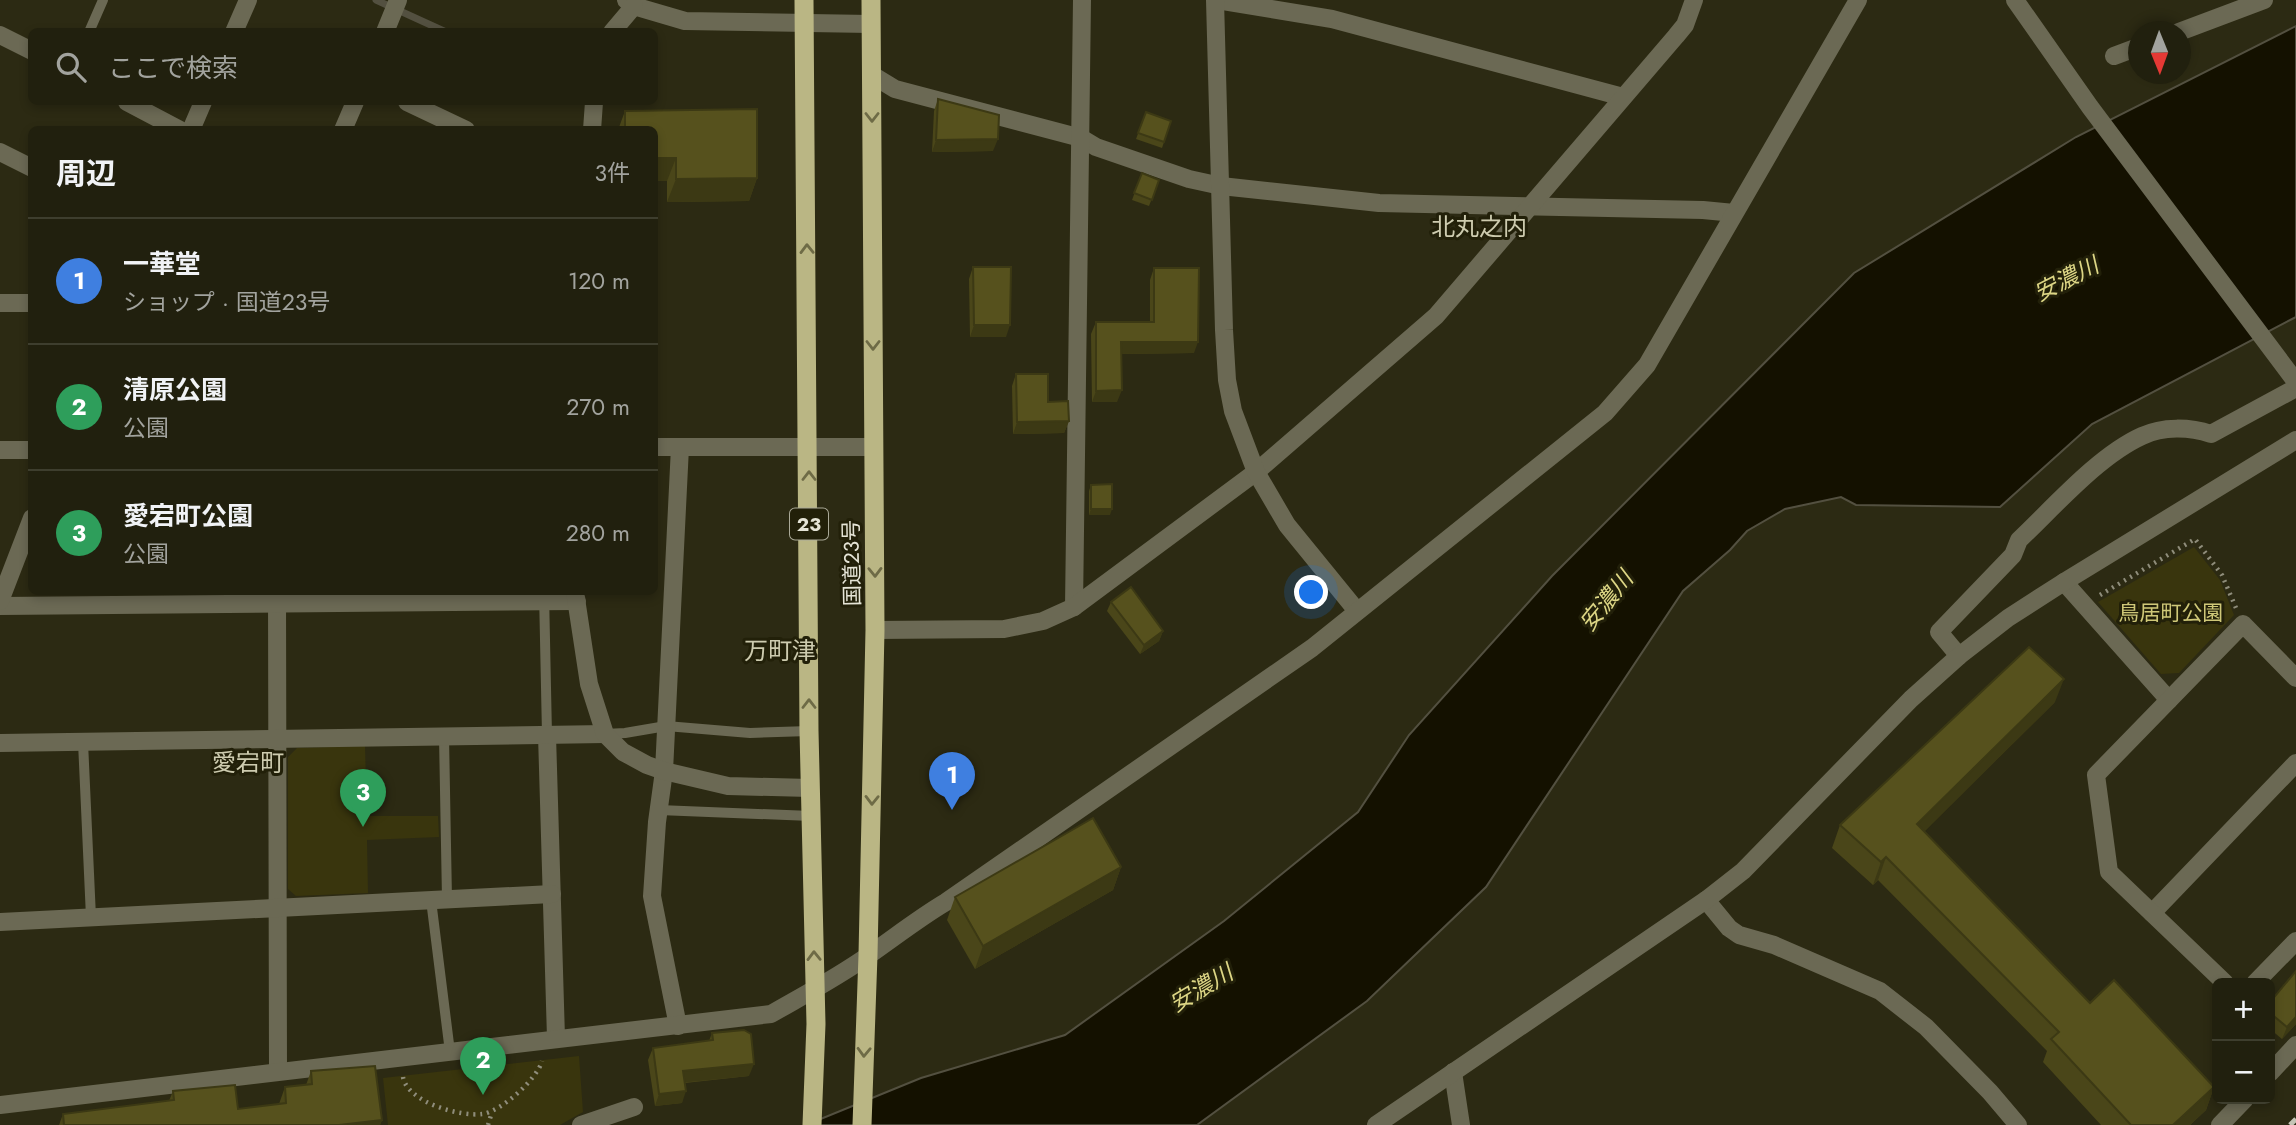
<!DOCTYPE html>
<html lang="ja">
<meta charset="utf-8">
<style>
body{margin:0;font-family:Jost,"Noto Sans JP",sans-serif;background:#292817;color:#f1f3f6}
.controls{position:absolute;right:21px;bottom:21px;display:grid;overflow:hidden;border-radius:10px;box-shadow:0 4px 10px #0003}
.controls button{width:63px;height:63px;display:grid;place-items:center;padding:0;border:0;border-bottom:2px solid #3e3e2e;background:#21200e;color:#f1f3f6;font:35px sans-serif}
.compass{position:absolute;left:2128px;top:21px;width:63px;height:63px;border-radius:50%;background:#21200e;box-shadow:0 4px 10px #0003;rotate:179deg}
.you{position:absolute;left:1312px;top:593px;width:24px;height:24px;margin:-18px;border:5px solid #fff;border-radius:50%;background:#1a73e8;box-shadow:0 0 0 10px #1a73e833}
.badge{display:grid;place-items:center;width:46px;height:46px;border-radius:50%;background:#0f766e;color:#fff;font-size:23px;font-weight:700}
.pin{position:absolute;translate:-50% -58px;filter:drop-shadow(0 2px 4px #0008)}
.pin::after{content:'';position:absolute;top:37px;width:24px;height:21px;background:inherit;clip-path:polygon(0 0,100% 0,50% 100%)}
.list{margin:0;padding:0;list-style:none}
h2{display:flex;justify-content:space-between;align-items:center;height:91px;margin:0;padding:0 28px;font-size:30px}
h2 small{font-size:23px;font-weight:400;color:#a2a39e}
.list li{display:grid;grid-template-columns:46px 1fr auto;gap:21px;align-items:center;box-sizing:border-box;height:126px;padding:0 28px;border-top:2px solid #3e3e2e}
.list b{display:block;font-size:26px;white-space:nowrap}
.list p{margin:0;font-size:23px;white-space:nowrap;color:#a2a39e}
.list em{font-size:23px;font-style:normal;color:#a2a39e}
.icon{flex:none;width:38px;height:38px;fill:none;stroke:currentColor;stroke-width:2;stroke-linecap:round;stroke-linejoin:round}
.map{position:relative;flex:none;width:2296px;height:1125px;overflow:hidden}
.search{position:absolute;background:#21200e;box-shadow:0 4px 10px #0003;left:28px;top:28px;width:630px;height:77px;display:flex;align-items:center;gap:18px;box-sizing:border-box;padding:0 24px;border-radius:10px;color:#a2a39e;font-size:26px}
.panel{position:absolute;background:#21200e;box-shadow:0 4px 10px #0003;left:28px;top:126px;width:630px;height:469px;border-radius:10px}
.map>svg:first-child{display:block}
</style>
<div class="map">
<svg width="2296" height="1125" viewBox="0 0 2296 1125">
<rect width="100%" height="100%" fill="#2c2a13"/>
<g fill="#39350d">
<polygon points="2194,547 2220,580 2234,615 2179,673 2161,674 2098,602"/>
<polygon points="365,746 367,816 438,816 439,837 367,840 368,893 296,896 288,889 288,757 297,748"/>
<polygon points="579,1056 583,1112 560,1125 388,1125 383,1078"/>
</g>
<polygon fill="#141100" stroke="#535040" stroke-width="2" points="2296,26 2296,317 2092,424 2000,507 1856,505 1841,497 1785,509 1747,531 1730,550 1683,591 1486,887 1367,1001 1197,1125 806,1125 921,1078 1065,1035 1224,921 1358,812 1409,735 1552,576 1854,273 2076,137"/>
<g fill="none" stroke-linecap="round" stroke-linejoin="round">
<polyline stroke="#535040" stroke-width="7" points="376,0 446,32"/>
<g stroke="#8f8d7b" stroke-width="4.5" stroke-dasharray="2 5" stroke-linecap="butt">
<polyline points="2100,595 2195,539 2222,575 2236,608"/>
<path d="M403 1077C407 1102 460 1117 482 1114 501 1112 538 1078 542 1061"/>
<polyline points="488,1125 492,1112"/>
</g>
<g stroke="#6b6954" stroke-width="10">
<polyline points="89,32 103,0"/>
<polyline points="544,592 547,735"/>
<polyline points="605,734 625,733 666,726 750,733 809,731"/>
<polyline points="444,736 447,899"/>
<polyline points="83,742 91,917"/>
<polyline points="659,810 811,816"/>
<polyline points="431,900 450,1052"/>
</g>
<g stroke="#6b6954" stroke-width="18">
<polyline points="626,0 634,6 685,21 871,24"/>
<polyline points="1217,0 1332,19 1623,97"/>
<polyline points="385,32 398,0"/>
<polyline points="612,32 634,6"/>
<polyline points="2179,32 2264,0"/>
<polyline points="2114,56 2138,47"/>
<polyline points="872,75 895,89 1081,138 1096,147 1189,179 1221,186 1379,203 1703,210 1734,213"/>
<polyline points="407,102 466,130"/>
<polyline points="343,130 355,102"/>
<polyline points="592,130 594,102"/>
<polyline points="0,152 32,168"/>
<polyline points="0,303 32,303"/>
<polyline points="2064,582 2169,700"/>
<polyline points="277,592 278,1071"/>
<polyline points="0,606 577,601"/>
<polyline points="1074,607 1082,0"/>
<polyline points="875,630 1004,629 1043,621 1074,607 1256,472 1436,316 1676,36 1685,25 1694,0"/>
<path d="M1959 656 1939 632 2013 555 2019 540C2054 507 2098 456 2142 436 2163 426 2190 427 2211 434L2296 388"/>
<polyline points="547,735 556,1038"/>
<polyline points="0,743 605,734"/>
<polyline points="1706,900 1729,928 1739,935 1774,945 1880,991 1926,1027 1990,1092 2018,1125"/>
<polyline points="2152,913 2296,763"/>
<polyline points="0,922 552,894"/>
<polyline points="2225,983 2109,872 2096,775 2243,624 2296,678"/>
<polyline points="2255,983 2296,941"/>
<polyline points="678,1026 652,896 657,822 664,771 680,447"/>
<polyline points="1453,1072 1461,1125"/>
<polyline points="2270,1073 2296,1045"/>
<polyline points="581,1125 634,1107"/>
<polyline points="2220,1125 2245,1099"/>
</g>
<g stroke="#6b6954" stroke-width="18">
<polyline points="1215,0 1224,330 1227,380 1233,411 1256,472 1287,525 1357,611"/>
<polyline points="2015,0 2090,107 2296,382"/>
<polyline points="234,32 248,0"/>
<polyline points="0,35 32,51"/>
<polyline points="127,102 180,130"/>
<polyline points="191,130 203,102"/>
<polyline points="654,447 874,447"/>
<polyline points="0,450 32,450"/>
<polyline points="575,592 589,684 605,734 623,752 647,765 664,771 728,786 810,788"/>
<polyline points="0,601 32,518"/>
<path d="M0 1105 771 1014C804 995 838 977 869 955 895 937 919 918 946 902L1312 648 1605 413 1647 365 1858 0"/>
<polyline points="1376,1125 1706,900 1743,871 1911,699 1959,656 2008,618 2064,582 2296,440"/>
</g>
<g stroke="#bab684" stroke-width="19">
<polyline points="804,0 809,731 816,1024 812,1125"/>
<polyline points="862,1125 868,955 875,630 871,0"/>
</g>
<polyline stroke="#c5c4b5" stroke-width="5" stroke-dasharray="12 12" stroke-linecap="butt" points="2290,1125 2296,1119"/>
</g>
<g fill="#4a4619">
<polygon points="938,99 993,151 932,152 934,111"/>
<polygon points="625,111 757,178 749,201 667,202 667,181 654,181 654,130 618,130"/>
<polygon points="1146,112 1171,121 1162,148 1136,139"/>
<polygon points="1142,173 1159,180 1149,206 1132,200"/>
<polygon points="973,267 1006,337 970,337 969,279"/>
<polygon points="1154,268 1194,353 1121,354 1117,402 1092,402 1091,334 1096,322 1150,322 1150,280"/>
<polygon points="1016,374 1069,421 1064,433 1013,434 1012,386"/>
<polygon points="1091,485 1110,515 1089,515 1089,491"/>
<polygon points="1111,602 1163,631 1159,641 1140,654 1107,611"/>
<polygon points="2055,702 1924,831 2090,1003 2214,1087 2206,1110 2190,1125 2101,1125 2043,1062 2047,1051 1878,880 1873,885 1832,848 1840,825"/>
<polygon points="1121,867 1113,890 975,969 947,920 955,897"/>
<polygon points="2296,971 2296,1024 2282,1039 2270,1029 2270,1002"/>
<polygon points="712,1033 749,1076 685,1083 682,1103 655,1106 648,1060 653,1048 709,1041"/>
<polygon points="311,1071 382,1120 380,1125 59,1125 63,1114 169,1101 173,1091 238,1109 279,1104 285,1087 306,1085"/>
</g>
<g fill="#3c3914">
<polygon points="998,139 993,151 932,152 936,140"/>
<polygon points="654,158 676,158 667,181 654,181"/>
<polygon points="757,178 749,201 667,202 676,179"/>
<polygon points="974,325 1010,325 1006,337 970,337"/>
<polygon points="1121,342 1198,342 1194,353 1117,354"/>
<polygon points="1122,390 1117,402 1092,402 1096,391"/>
<polygon points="1069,421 1064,433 1013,434 1017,422"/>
<polygon points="1091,509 1112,509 1110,515 1089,515"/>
<polygon points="1163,631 1159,641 1140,654 1144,645"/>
<polygon points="2064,679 2055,702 1909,847 1917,824"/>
<polygon points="1886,857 1878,880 1873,885 1881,862"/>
<polygon points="1121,867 1113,890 975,969 983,946"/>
<polygon points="2296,1017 2296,1024 2282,1039 2287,1027"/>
<polygon points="754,1064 749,1076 679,1083 683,1071"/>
<polygon points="2214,1087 2206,1110 2190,1125 2173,1125"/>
<polygon points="686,1091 682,1103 655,1106 659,1094"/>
<polygon points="382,1120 380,1125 339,1125"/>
</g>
<g fill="#56511d" stroke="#3c3914" stroke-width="2">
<polygon points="938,99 999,115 998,139 936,140"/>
<polygon points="757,109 757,178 676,179 676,158 654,158 654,130 625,130 625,111"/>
<polygon points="1146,112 1171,121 1164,142 1138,133"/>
<polygon points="1142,173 1159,180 1152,200 1134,193"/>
<polygon points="973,267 1011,267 1010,325 974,325"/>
<polygon points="1154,268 1199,268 1198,342 1121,342 1122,390 1096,391 1096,322 1154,322"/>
<polygon points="1016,374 1048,374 1048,402 1068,401 1069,421 1017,422"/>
<polygon points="1112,484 1112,509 1091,509 1091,485"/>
<polygon points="1131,587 1163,631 1144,645 1111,602"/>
<polygon points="2029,647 2064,679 1917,824 2090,1003 2114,980 2214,1087 2173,1125 2131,1125 2051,1039 2059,1032 1886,857 1881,862 1840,825"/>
<polygon points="1093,818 1121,867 983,946 955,897"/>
<polygon points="2296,971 2296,1017 2287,1027 2270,1013 2270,1002"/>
<polygon points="744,1030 751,1034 754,1064 683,1071 686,1091 659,1094 653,1048 713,1040 712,1033"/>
<polygon points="375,1066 382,1120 339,1125 64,1125 63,1114 174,1100 173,1091 235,1085 238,1109 286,1103 285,1087 312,1084 311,1071"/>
</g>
<defs><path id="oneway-chevron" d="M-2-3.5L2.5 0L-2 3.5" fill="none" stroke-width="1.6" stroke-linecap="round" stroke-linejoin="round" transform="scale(1.75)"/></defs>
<g stroke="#6e6b46">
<use href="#oneway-chevron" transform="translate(872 117) rotate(90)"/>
<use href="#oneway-chevron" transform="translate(807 249) rotate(-91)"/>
<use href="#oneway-chevron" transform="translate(873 345) rotate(90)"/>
<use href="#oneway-chevron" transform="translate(809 476) rotate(-90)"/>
<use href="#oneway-chevron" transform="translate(875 572) rotate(89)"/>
<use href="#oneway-chevron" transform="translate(809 704) rotate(-90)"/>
<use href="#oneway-chevron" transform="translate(872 800) rotate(91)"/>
<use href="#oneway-chevron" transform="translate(814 956) rotate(-91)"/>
<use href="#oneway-chevron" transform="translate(864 1052) rotate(92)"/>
</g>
<g text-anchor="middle" stroke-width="6" stroke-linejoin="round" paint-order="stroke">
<rect fill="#222009" stroke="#aaa998" stroke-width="2" x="790" y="508.5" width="38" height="31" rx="5"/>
<g font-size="19" font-weight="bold" fill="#e5e4d6">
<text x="809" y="531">23</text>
</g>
<g font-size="21" fill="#e5e4d6" stroke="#222009">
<text transform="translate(852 563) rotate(-91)" y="7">国道23号</text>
</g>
<g font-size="21" fill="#cfc878" stroke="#222009">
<text x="2171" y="620">鳥居町公園</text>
</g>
<g font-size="23" font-style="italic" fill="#ddd685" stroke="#222009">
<text transform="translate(2066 279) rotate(-27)" y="8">安濃川</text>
<text transform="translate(1606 601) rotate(-51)" y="8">安濃川</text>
<text transform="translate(1201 988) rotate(-31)" y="8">安濃川</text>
</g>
<g font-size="24" fill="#cdcbaf" stroke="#222009">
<text x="1479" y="235">北丸之内</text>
<text x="780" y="659">万町津</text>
<text x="248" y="771">愛宕町</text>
</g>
</g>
</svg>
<div class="controls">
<button>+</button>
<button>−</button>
</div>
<svg class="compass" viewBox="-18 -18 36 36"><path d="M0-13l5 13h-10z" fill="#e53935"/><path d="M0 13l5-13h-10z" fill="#a2a39e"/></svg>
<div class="you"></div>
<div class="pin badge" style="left:952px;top:810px;background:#3f7fe0">1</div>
<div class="pin badge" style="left:483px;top:1095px;background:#2e9e5b">2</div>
<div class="pin badge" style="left:363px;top:827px;background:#2e9e5b">3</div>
<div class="search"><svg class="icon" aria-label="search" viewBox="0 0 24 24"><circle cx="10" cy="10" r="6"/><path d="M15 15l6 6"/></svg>ここで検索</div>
<section class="panel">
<h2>周辺<small>3件</small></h2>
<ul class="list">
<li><span class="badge" style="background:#3f7fe0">1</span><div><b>一華堂</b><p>ショップ · 国道23号</p></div><em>120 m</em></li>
<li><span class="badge" style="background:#2e9e5b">2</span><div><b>清原公園</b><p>公園</p></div><em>270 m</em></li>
<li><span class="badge" style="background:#2e9e5b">3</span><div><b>愛宕町公園</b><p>公園</p></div><em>280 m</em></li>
</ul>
</section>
</div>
